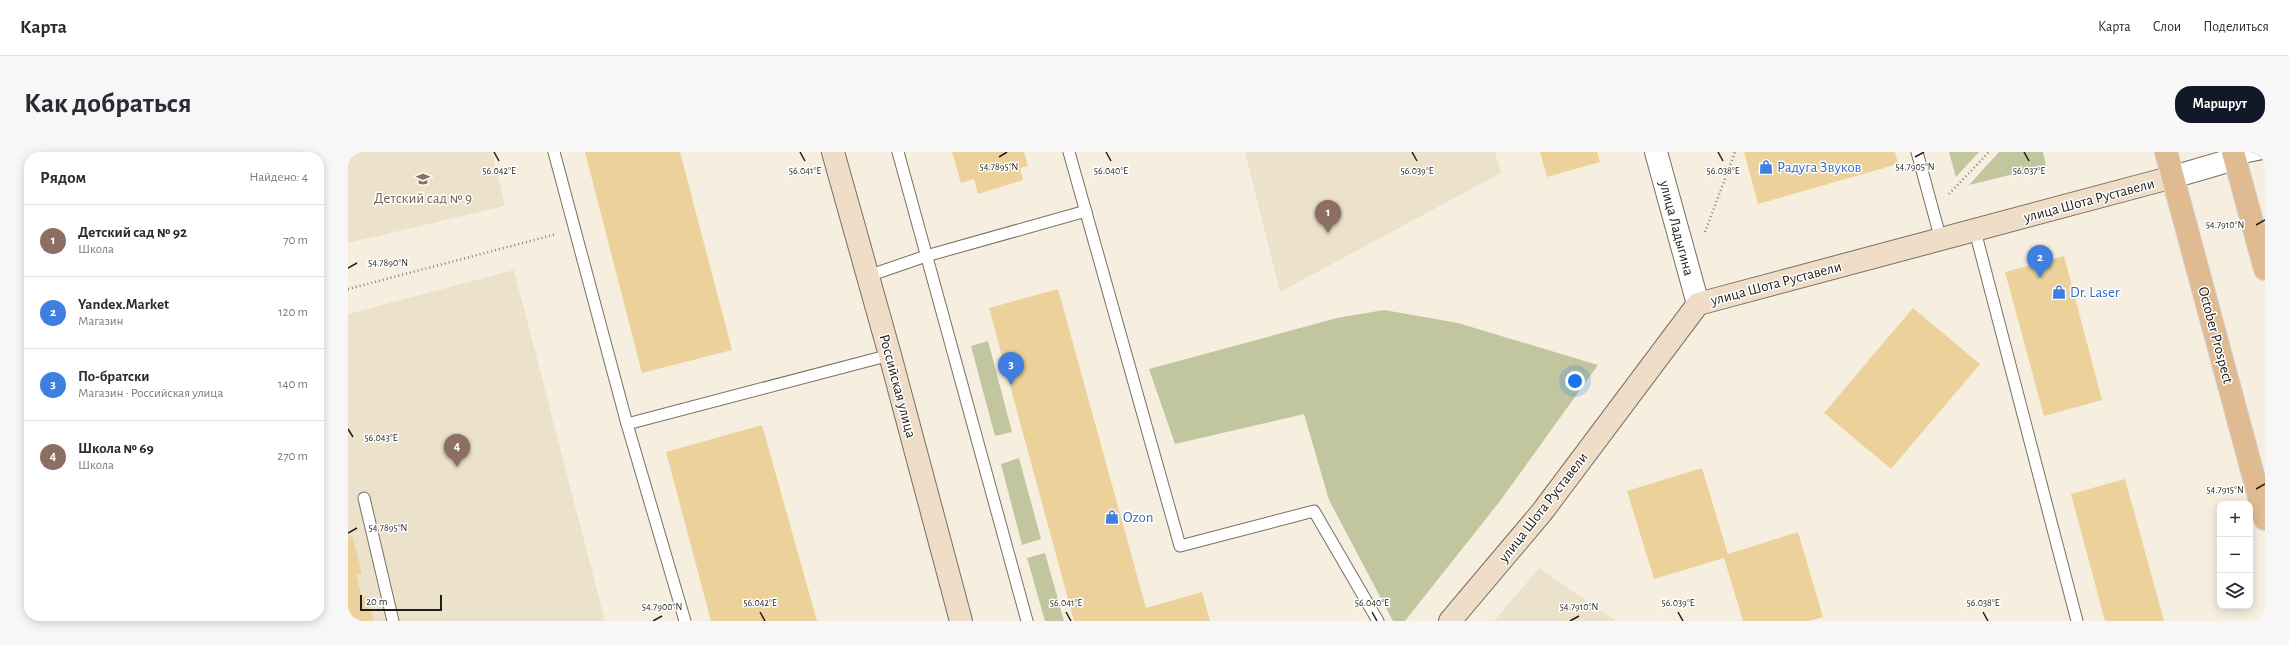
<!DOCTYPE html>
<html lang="ru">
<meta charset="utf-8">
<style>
body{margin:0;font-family:"Alegreya Sans",sans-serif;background:#f7f7f7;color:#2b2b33}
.controls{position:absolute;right:12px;bottom:12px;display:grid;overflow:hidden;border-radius:8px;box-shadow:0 2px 10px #0003}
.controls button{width:36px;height:36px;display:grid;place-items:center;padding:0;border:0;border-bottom:1px solid #e1e1e2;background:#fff;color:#2b2b33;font:20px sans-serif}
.scale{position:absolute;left:12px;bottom:10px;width:82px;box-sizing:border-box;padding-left:4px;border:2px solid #1f1d17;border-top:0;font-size:11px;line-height:14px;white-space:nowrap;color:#1f1d17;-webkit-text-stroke:3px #fff;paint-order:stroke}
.you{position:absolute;left:1227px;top:229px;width:14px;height:14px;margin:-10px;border:3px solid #fff;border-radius:50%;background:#1a73e8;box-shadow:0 0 0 6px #1a73e833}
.badge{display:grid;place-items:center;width:26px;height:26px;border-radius:50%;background:#111827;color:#fff;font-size:13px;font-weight:700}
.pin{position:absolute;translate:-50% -33px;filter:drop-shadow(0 1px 2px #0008)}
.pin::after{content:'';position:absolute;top:21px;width:14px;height:12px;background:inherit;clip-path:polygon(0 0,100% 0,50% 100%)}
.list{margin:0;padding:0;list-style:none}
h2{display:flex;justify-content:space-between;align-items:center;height:52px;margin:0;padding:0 16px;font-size:17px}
h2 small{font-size:13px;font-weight:400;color:#7c7c81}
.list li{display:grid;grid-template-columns:26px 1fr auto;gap:12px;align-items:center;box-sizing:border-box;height:72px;padding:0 16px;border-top:1px solid #e1e1e2}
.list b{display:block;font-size:15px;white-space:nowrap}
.list p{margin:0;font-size:13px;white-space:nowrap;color:#7c7c81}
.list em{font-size:13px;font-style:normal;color:#7c7c81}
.icon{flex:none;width:22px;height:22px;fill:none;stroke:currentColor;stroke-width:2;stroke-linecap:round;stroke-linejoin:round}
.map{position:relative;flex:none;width:1917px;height:469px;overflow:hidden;border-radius:16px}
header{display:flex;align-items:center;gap:24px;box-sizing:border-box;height:56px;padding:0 20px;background:#fff;border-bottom:1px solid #e1e1e2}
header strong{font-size:19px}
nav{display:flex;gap:22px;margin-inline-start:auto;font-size:14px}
.intro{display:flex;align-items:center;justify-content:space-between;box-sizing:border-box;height:96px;padding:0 24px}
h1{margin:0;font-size:28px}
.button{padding:10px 18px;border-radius:16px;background:#111827;color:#fff;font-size:14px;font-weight:700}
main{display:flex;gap:24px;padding:0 24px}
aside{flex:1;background:#fff;border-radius:16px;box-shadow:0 2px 10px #0003}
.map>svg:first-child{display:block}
</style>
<header>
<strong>Карта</strong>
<nav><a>Карта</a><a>Слои</a><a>Поделиться</a></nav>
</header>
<div class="intro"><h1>Как добраться</h1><a class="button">Маршрут</a></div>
<main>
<aside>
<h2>Рядом<small>Найдено: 4</small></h2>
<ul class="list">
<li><span class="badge" style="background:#8d6e63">1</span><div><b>Детский сад № 92</b><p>Школа</p></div><em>70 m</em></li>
<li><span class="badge" style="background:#3f7fe0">2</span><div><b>Yandex.Market</b><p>Магазин</p></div><em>120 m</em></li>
<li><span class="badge" style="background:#3f7fe0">3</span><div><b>По-братски</b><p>Магазин · Российская улица</p></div><em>140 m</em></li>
<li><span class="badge" style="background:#8d6e63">4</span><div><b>Школа № 69</b><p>Школа</p></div><em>270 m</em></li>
</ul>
</aside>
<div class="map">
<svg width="1917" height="469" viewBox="0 0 1917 469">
<rect width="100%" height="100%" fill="#f6efe0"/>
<g fill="#ece2cc">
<polygon points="0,0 144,0 157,54 0,91"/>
<polygon points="897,0 1147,0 1153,21 932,140"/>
<polygon points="166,118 257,469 0,469 0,162"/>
<polygon points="1191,416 1268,469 1146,469"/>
</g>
<g fill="#c1c69e">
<polygon points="1601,0 1631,0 1608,25"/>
<polygon points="1651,0 1695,0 1698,14 1621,33"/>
<polygon points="1036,158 1110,171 1250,213 1152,349 1057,469 1045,469 981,348 956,262 827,292 801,217 989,166"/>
<polygon points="640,189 664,280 647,284 623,194"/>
<polygon points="671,306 693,387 674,393 653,312"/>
<polygon points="697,401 716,469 697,469 679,406"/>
</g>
<g fill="#ecd19a">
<polygon points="237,0 332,0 384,198 294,221"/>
<polygon points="604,0 676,0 680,14 672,16 675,28 630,42 626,27 613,31"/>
<polygon points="1192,0 1249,0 1252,10 1199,25"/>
<polygon points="1396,0 1547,0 1550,12 1410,52"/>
<polygon points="1716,104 1754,248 1696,264 1657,120"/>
<polygon points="710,137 798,456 854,440 862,469 726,469 641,156"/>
<polygon points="1565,156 1632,212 1543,317 1476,261"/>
<polygon points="414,273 469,469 363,469 318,300"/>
<polygon points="1354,316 1380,402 1450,380 1475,465 1461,469 1395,469 1376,406 1306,427 1279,339"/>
<polygon points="1777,327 1816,469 1757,469 1723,342"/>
<polygon points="4,384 14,421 8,423 14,446 19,445 26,469 0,469 0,386"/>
</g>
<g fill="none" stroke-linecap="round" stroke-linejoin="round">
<defs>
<g id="lane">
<polyline points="206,0 279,272 337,469"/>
<polyline points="550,0 679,469"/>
<polyline points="721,0 832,394 966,359 1030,469"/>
<polyline points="1569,0 1593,88"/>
<polyline points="1887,7 1917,1"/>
<polyline points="1627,79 1729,469"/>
<polyline points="520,124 578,104 738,59"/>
<polyline points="279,272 542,203"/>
<polyline points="16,346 45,469"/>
</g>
<g id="street">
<polyline points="1308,0 1350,152"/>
<polyline points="1825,25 1887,7"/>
</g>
<g id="secondary">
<polyline points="485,0 542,203 613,469"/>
<polyline points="1102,469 1194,360 1350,152 1825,25"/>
</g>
<g id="primary">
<polyline points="1818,0 1917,367"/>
<polyline points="1885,0 1917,117"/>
</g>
</defs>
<use href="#lane" stroke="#777064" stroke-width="13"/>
<use href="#street" stroke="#777064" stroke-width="24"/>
<use href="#secondary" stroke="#777064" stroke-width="24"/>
<use href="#primary" stroke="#d2d2d1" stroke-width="24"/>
<g stroke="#848076" stroke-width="2.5" stroke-dasharray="1 3" stroke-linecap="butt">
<polyline points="1601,42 1641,0"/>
<polyline points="1357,80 1387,0"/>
<polyline points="0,137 209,82"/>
</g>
<use href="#lane" stroke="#fff" stroke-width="11"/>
<use href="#street" stroke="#fff" stroke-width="22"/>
<use href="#secondary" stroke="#f0ddc8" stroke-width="22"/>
<use href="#primary" stroke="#e0bb92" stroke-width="22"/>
</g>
<path fill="none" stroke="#1f1d17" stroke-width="1.5" d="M146 0 151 9M452 0 457 9M758 0 763 9M1064 0 1069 9M1370 0 1375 9M1676 0 1681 9M651 5 659 0M1567 5 1576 0M1908 73 1917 68M0 116 9 111M0 277 5 285M1908 337 1917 332M0 381 9 376M412 460 417 469M718 460 723 469M1024 460 1029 469M1330 460 1335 469M1635 460 1640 469M305 469 314 464M1222 469 1231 464"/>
<defs>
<symbol id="shop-bare" viewBox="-9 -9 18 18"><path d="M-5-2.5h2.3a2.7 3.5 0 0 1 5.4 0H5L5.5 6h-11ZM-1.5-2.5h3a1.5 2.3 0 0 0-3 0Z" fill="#3f7fe0" stroke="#fff" stroke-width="2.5" paint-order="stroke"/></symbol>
<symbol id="school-bare" viewBox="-9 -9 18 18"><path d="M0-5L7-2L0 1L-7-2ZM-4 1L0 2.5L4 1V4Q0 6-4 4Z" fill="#8d6e63" stroke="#fff" stroke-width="2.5" paint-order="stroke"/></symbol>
</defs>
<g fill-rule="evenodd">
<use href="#shop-bare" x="1408" y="5" width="20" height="20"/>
<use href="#school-bare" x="65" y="17" width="20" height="20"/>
<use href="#shop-bare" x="1701" y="130" width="20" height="20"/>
<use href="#shop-bare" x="754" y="355" width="20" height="20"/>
</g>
<g text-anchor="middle" stroke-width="3" stroke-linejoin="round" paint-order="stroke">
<g font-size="15" fill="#366cbe" stroke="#fff" text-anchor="start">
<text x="1429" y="20">Радуга Звуков</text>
<text x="1722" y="145">Dr. Laser</text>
<text x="775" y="370">Ozon</text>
</g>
<g font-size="15" fill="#785e54" stroke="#fff">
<text x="75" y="51">Детский сад № 9</text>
</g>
<g font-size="15" fill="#1f1d17" stroke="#fff">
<text transform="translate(1741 48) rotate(-15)" y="5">улица Шота Руставели</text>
<text transform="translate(1329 76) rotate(75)" y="5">улица Ладыгина</text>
<text transform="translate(1428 131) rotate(-15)" y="5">улица Шота Руставели</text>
<text transform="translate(1868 183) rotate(75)" y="5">October Prospect</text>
<text transform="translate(550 234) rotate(75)" y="5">Российская улица</text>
<text transform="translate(1195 355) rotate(-52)" y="5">улица Шота Руставели</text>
</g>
</g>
<g font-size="10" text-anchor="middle" fill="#1f1d17" stroke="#fff" stroke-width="3" stroke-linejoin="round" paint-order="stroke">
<text x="651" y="18">54.7895°N</text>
<text x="1567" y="18">54.7905°N</text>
<text x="1681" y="22">56.037°E</text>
<text x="151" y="22">56.042°E</text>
<text x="457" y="22">56.041°E</text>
<text x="763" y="22">56.040°E</text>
<text x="1069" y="22">56.039°E</text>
<text x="1375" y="22">56.038°E</text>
<text x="1877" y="76">54.7910°N</text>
<text x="40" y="114">54.7890°N</text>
<text x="33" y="289">56.043°E</text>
<text x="1877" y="341">54.7915°N</text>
<text x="40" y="379">54.7895°N</text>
<text x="412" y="454">56.042°E</text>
<text x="718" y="454">56.041°E</text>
<text x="1024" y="454">56.040°E</text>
<text x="1330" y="454">56.039°E</text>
<text x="1635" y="454">56.038°E</text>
<text x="314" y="458">54.7900°N</text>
<text x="1231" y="458">54.7910°N</text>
</g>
</svg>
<div class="controls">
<button>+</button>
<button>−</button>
<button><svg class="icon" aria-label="layers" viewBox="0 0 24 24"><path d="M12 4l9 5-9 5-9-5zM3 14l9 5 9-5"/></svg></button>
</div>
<div class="scale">20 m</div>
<div class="you"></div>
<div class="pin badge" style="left:980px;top:81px;background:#8d6e63">1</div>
<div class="pin badge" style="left:1692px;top:126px;background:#3f7fe0">2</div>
<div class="pin badge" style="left:663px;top:233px;background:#3f7fe0">3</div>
<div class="pin badge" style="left:109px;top:315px;background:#8d6e63">4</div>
</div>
</main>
